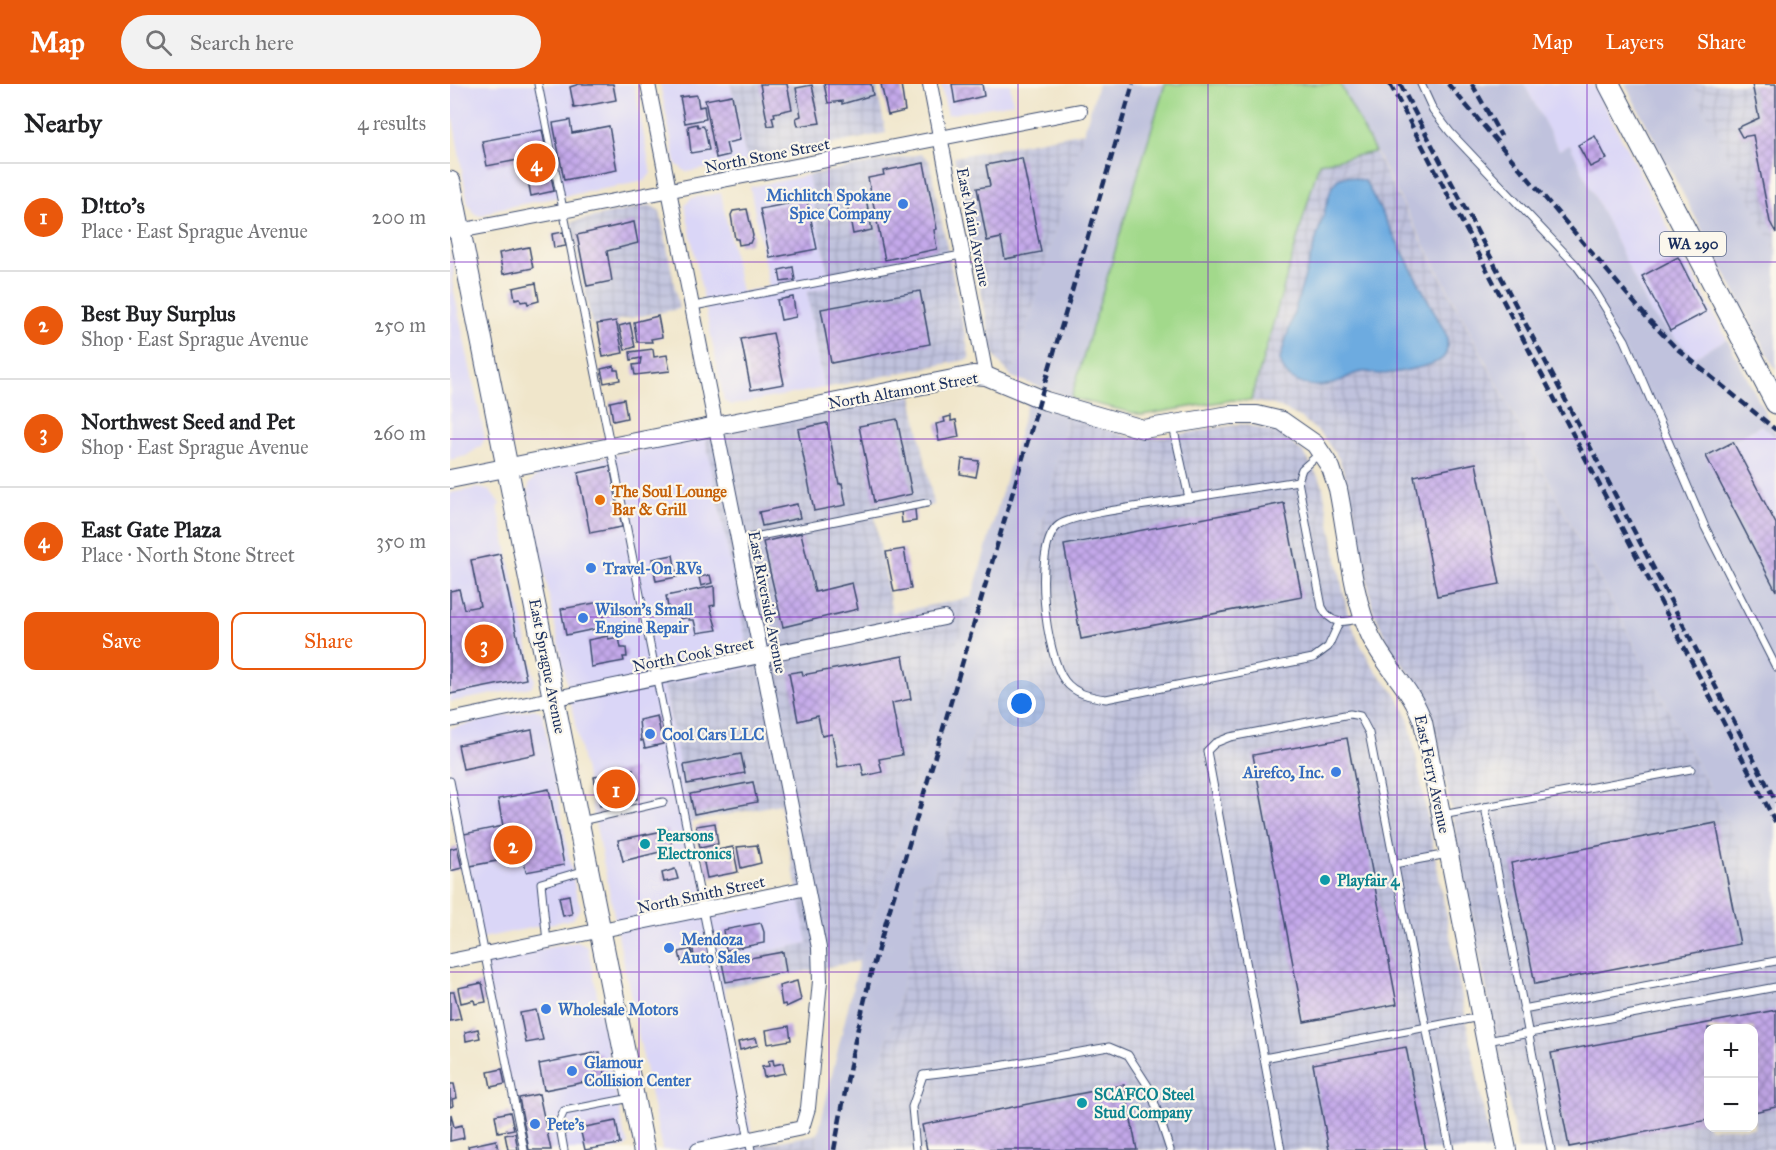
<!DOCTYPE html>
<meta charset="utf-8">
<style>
body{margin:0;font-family:"IM FELL Great Primer",serif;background:#f2f2f2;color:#202124}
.controls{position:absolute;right:18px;bottom:18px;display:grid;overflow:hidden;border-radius:12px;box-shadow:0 6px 24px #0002}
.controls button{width:54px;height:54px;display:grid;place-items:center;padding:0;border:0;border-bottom:2px solid #e0e0e0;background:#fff;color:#202124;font:30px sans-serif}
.you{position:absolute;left:572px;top:620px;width:21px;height:21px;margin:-15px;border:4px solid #fff;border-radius:50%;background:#1a73e8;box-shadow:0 0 0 9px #1a73e833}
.badge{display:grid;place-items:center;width:39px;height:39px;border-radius:50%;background:#ea580c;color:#fff;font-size:20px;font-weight:700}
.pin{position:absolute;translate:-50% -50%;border:3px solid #fff;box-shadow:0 2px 6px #0006}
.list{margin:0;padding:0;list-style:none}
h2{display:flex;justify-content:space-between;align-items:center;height:78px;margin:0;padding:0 24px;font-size:26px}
h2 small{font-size:20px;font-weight:400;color:#757577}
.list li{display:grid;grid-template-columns:39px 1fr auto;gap:18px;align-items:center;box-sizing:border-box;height:108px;padding:0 24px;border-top:2px solid #e0e0e0}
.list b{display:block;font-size:22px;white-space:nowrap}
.list p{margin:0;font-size:20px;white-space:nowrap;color:#757577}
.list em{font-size:20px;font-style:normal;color:#757577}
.actions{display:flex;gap:12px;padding:18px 24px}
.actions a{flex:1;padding:14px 0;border:2px solid #ea580c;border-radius:12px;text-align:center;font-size:21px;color:#ea580c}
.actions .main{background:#ea580c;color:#fff}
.icon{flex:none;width:33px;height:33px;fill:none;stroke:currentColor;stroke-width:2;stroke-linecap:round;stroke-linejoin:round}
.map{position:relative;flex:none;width:1326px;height:1066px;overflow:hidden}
header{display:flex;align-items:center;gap:36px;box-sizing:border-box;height:84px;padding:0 30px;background:#ea580c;color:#fff}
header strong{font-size:28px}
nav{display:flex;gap:33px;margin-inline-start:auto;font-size:21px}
.search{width:420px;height:54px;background:#f2f2f2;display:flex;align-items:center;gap:15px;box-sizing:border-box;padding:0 21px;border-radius:33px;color:#757577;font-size:22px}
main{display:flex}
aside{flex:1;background:#fff}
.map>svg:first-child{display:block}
</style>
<header>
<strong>Map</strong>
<div class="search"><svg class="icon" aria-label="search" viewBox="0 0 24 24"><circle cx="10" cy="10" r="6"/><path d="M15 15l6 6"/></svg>Search here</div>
<nav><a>Map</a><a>Layers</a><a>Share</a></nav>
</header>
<main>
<aside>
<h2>Nearby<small>4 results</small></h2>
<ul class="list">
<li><span class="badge">1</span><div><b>D!tto's</b><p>Place · East Sprague Avenue</p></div><em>200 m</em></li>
<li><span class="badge">2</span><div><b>Best Buy Surplus</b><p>Shop · East Sprague Avenue</p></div><em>250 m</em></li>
<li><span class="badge">3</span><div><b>Northwest Seed and Pet</b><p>Shop · East Sprague Avenue</p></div><em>260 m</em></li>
<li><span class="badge">4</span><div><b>East Gate Plaza</b><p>Place · North Stone Street</p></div><em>350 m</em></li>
</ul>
<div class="actions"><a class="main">Save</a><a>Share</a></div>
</aside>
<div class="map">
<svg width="1326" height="1066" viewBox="0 0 1326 1066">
<defs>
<pattern id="industrial-grid" width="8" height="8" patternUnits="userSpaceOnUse" patternTransform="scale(1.5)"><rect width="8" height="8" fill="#c0c2dd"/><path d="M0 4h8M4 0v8" fill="none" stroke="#a4a7c0"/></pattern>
<pattern id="building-cross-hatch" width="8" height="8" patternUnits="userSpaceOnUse" patternTransform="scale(1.5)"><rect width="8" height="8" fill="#c4a9ea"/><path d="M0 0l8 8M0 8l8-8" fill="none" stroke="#9e8ac1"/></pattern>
</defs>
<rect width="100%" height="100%" fill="#fbf7ec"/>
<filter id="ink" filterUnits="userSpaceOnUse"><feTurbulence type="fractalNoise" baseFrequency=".0167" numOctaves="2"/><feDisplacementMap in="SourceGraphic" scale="12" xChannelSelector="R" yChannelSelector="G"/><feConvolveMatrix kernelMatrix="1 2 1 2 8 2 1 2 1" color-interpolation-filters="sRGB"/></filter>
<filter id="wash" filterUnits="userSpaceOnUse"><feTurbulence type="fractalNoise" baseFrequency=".008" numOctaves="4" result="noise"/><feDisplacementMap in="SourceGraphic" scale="24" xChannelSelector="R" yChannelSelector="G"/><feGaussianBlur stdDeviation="1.35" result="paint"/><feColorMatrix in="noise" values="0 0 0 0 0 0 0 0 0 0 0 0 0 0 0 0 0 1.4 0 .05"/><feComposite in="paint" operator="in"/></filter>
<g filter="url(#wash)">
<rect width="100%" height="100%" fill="#f0e6cb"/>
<g fill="#dad6f7">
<polygon points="0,0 184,0 201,89 195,97 46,125 31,132 25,130 18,120 0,17"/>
<polygon points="210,0 281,0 297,78 236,88 226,80"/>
<polygon points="491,0 560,0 563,19 497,31"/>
<polygon points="1074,0 1143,0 1277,255 1244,273 1201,230 1120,61 1109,66"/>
<polygon points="358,91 381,202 357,208 374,304 282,321 274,317 235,122 241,114 271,109 291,208 319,203 300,103"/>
<polygon points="0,166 4,182 2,198 35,354 31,362 16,372 0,376"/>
<polygon points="1312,341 1326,353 1326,508 1254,371"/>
<polygon points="255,352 302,584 214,601 260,833 350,815 358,859 269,878 305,1066 212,1066 78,409 79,400 92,386"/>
<polygon points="28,404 40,406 50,420 48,423 85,597 81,603 0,618 0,409"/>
<polygon points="84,625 92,628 126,810 131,823 123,835 28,855 0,721 0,644"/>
<polygon points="127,858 138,863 174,1049 179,1059 175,1063 161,1066 69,1066 33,876"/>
</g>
<g fill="url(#industrial-grid)" fill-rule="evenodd">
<polygon points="281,0 426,0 436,49 297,78"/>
<polygon points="1242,0 1326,0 1326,168 1314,145"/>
<polygon points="634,48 562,293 545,273 542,262 504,73"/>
<path d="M925 68 1326 830V1066H1068L981 624 972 605 942 567 923 527 900 406 889 375 872 351 850 333 824 321 801 317 869 78ZM1258 944H1304V1044H1258Z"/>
<polygon points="471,70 479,76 520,275 374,304 357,208 381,202 358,91"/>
<polygon points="200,121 210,127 229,225 142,241 121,138"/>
<polygon points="462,311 484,421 425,433 442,529 522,513 409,877 274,903 269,878 358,859 330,720 241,738 214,601 302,584 255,352"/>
<polygon points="617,332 683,354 712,353 792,340 828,349 854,369 872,399 897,526 907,554 923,583 946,610 957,630 962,651 1041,1066 418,1066 423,1021 437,957 460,872 468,798 483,796 521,660 548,590 599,416"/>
<polygon points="368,1050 367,1066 305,1066 304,1062"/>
</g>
<g fill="#c0c2dd">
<polygon points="648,0 715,0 621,314 562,293"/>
<polygon points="890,0 1074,0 1109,66 1120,61 1201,230 1244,273 1277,255 1326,349 1326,353 1311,341 1255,372 1326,508 1326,830"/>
<polygon points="1175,0 1242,0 1326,168 1326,286"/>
<polygon points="578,317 617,332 599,416 548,590 521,660 483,796 468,798 460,872 437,957 423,1021 418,1066 367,1066 368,1050 409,877 522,513"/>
</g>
<polygon fill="#a2d98b" stroke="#5e8474" stroke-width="1.5" points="715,0 890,0 925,68 869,79 801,317 782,316 692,331 621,314"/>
<path fill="#6dabe0" stroke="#446d9f" stroke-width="1.5" d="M897 92 915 97 997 252C997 260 999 268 993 274 985 282 942 290 930 290 924 290 918 287 912 288 902 289 895 295 886 299 864 306 834 301 830 275L882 102 888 95Z"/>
<g id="blocks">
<g fill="url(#building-cross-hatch)">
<polygon points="129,0 163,0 166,16 124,24 120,3"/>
<polygon points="310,0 337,0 342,25 324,29 325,32 322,33 324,41 318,42"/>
<polygon points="374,0 421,0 423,11 392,20 392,17 378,19"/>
<polygon points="431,0 451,0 455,27 438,31"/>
<polygon points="502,0 532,0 534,12 505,19"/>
<polygon points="1302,0 1326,0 1326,149 1320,138 1303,51 1292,53 1287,44 1309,34"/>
<polygon points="362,1 370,39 348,42 346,34 351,32 346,4"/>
<polygon points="247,11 249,23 254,22 256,35 235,39 230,13"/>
<polygon points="282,11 290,56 276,59 279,71 266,74 255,16"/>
<polygon points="120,36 122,49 159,42 167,86 114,96 103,39"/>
<polygon points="247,40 248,43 253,42 255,45 259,66 241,69 238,42"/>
<polygon points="92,46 104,107 81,112 74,75 37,82 32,57"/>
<polygon points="1145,52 1157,75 1140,83 1128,61"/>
<polygon points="572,74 591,168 555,175 551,154 537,157 527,104 540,102 536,81"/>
<polygon points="474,79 487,145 484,146 487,165 435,176 418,94 434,91 433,87"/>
<polygon points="415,109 422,146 403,150 396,113"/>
<polygon points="357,116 367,165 320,174 310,125"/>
<polygon points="297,125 303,152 300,159 289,161 288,155 285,155 281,131 283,127"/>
<polygon points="184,138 188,159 157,167 162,197 137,202 127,151"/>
<polygon points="113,148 116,162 104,164 102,150"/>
<polygon points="79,163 83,184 53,190 49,169"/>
<polygon points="1228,173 1256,228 1220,247 1192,192"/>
<polygon points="343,183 345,196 331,198 329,186"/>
<polygon points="86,199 89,217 78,220 77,217 71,218 70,214 65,215 63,204"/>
<polygon points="470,207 480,260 381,279 371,225"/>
<polygon points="343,213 346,233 331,236 327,216"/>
<polygon points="208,232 212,253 201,255 202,258 187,258 184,238"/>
<polygon points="166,237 173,269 153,273 147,240"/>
<polygon points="180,239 185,263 175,266 169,242"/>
<polygon points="323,249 334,300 301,306 291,255"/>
<polygon points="203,265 204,273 217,271 220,287 185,291 183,281 190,280 191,274 181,276 180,268"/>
<polygon points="164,282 164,286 168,286 170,296 154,299 151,285"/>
<polygon points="174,315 177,334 163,337 160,318"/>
<polygon points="501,332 501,337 506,336 509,353 489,357 486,340 495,338 494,334"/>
<polygon points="447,335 462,410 424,418 409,342"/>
<polygon points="377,339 389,400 392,399 396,421 364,427 348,345"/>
<polygon points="1283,358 1326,440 1326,507 1256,372"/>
<polygon points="512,375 529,377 526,393 510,390"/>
<polygon points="1026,379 1050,500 987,512 964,392"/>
<polygon points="160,382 172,443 140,449 128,389"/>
<polygon points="834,419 852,513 631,555 614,461"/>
<polygon points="347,420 350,434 312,442 309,428"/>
<polygon points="465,425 466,437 452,439 451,427"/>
<polygon points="351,449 365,508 402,499 408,525 333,543 313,458"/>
<polygon points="454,465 461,505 444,508 436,468"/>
<polygon points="50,470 76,595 0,610 0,507 9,505 14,525 30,522 21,476"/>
<polygon points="223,471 227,493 206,497 202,475"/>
<polygon points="260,491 262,499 251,502 249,493"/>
<polygon points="264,502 265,521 260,522 267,546 247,549 244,536 239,536 239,533 230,535 228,527 219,529 216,512"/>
<polygon points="150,518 155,543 116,551 111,525"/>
<polygon points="158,552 158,555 169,553 171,564 176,564 177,573 173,573 174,577 141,583 138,556"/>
<polygon points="453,572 461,615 442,619 452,671 429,675 432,688 414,692 411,679 388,683 382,650 372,652 368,632 348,637 339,589 352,587 353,591"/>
<polygon points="207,632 213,660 195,664 193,656 191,657 189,636"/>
<polygon points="82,646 86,670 13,685 8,661"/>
<polygon points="897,654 947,920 854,938 803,671"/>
<polygon points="291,670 295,689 237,700 234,681"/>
<polygon points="183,685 187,715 150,722 144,693"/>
<polygon points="303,698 307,718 244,730 240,710"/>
<polygon points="99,705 114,781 76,788 73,772 20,782 14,750 53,742 48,715"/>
<polygon points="265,739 268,760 250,764 246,742"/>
<polygon points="1266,739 1290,860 1085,900 1061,779"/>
<polygon points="218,746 222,765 173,777 168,756"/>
<polygon points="307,761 311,779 291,784 287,763"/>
<polygon points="7,763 12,784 0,787 0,765"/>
<polygon points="283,763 288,788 257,794 252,769"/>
<polygon points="225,785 228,795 214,798 212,789"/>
<polygon points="119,811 122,830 113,832 109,813"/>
<polygon points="311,839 314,848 314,859 276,866 273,846"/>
<polygon points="256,856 260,878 245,880 242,858"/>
<polygon points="241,865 244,879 232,881 229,868"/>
<polygon points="333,868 336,888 276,898 272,879"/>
<polygon points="347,897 351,916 336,923 335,920 332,921 329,902"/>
<polygon points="32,899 36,918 25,920 24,916 11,919 8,904"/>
<polygon points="0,908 4,908 11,935 0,937"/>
<polygon points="86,926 93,956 76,959 70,929"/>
<polygon points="1326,926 1326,1023 1304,1028 1304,944 1258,944 1258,1036 1119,1063 1101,969"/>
<polygon points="339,942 341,956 318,960 316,946"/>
<polygon points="28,945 30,954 16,957 15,948"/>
<polygon points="306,954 308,961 290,966 288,958"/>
<polygon points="956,963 976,1066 879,1066 863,980"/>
<polygon points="150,968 156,994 94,1006 89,980"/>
<polygon points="323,976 324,981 333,979 335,989 314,993 312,983 319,982 318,977"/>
<polygon points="52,985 55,1000 41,1003 38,988"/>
<polygon points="0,1000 4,1000 7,1014 2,1015 3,1022 0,1023"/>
<polygon points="674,1001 687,1066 477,1066 472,1041"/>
<polygon points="89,1010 101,1066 79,1066 69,1014"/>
<polygon points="60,1028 64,1045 48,1048 45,1031"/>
<polygon points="1,1030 4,1043 12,1041 14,1054 0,1057"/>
<polygon points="166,1037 170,1060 135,1066 130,1044"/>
<polygon points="65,1049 68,1066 58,1066 55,1051"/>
<polygon points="46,1056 48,1066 19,1066 18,1062"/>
</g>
</g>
</g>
<g filter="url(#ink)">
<use href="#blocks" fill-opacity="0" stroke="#3b4a6e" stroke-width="1.5"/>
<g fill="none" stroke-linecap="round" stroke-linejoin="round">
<defs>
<g id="lane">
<polyline points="88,0 301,1066"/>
<polyline points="971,0 983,26 1000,48 1126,181 1145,207 1175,256 1255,443 1326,583"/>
<polyline points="244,222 511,171"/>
<polyline points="723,342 739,414 848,397"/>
<path d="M869 370 852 385 848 397 872 523C882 543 894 538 914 534"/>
<path d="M739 414C714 419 626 429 609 441 581 461 596 573 615 597 625 610 641 613 656 615L863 574 878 563 889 539"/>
<polyline points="289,456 477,419"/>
<polyline points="0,697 74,1066"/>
<polyline points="1035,723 1241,685"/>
<polyline points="992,731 1035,723 1101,1066"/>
<polyline points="131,737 213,718"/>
<polyline points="944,780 998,770"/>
<polyline points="97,858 91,799 136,786"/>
<polyline points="1073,925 1326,877"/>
<polyline points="1037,957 1326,903"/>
<polyline points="814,974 1030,933"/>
<polyline points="114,1066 109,1038 114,1027 181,1014"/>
<polyline points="466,1066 462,1023 473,991 549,982 659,963 678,971 700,1005 720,1066"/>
<polyline points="831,1066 757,667 765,659 780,653 900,630 910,632 919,649 1000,1066"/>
</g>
<g id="street">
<polyline points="198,0 369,864 370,897 358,1024 352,1044 248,1066"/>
<polyline points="480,0 536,292"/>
<polyline points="4,148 630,27"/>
<polyline points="0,636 494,534"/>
<polyline points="0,877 357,804"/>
</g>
<path id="secondary" d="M0 395 523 291 536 292 596 317 693 345 780 331H807L832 337 865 360 881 384 888 405C897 449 902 513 921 553 936 584 962 605 973 638L1057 1066"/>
<g id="primary">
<polyline points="1159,0 1326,319"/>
<polyline points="0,98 194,1066"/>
</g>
</defs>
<use href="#lane" stroke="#3b4a6e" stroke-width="9"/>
<use href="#street" stroke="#3b4a6e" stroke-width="16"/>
<use href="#secondary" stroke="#3b4a6e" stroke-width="20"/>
<use href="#primary" stroke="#3b4a6e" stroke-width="23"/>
<use href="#lane" stroke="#fff" stroke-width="7"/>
<use href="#street" stroke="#fff" stroke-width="14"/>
<use href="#secondary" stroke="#fff" stroke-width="18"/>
<use href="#primary" stroke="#fff" stroke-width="21"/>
<g stroke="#1b2f5e" stroke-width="4.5" stroke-dasharray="9 4.5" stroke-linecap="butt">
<polyline points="940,0 1326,739"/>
<polyline points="950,0 1326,718"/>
<polyline points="998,0 1199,236 1225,263 1326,346"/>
<polyline points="1022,0 1051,52"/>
<polyline points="384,1066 404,961 421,889 683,0"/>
</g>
</g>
</g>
<path fill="none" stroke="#7b2cbf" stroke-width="1.5" stroke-opacity="0.55" d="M189 0V1066M379 0V1066M568 0V1066M758 0V1066M947 0V1066M1137 0V1066M0 178H1326M0 355H1326M0 533H1326M0 711H1326M0 888H1326"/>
<g fill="#3f7fe0" stroke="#fbf7ec" stroke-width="2">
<circle cx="453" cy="120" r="6"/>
<circle cx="141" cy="484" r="6"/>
<circle cx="133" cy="534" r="6"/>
<circle cx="200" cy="650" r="6"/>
<circle cx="886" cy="688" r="6"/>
<circle cx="219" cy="864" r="6"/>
<circle cx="96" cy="925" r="6"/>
<circle cx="122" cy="987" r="6"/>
<circle cx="85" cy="1040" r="6"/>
</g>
<circle fill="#e8710a" stroke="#fbf7ec" stroke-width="2" cx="150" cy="416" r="6"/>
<g fill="#0f9aa8" stroke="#fbf7ec" stroke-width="2">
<circle cx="195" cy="760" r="6"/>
<circle cx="875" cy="796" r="6"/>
<circle cx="632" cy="1019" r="6"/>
</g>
<g text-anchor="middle" stroke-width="4.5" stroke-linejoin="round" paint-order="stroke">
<rect fill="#fbf7ec" stroke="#5e6b89" stroke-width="1.5" x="1210" y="148" width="66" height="24" rx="4.5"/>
<g font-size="15" font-weight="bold" fill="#1b2f5e">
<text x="1243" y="165">WA 290</text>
</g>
<g font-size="16" fill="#1b2f5e" stroke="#fbf7ec">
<text transform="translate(317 71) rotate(-11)" y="6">North Stone Street</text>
<text transform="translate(524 143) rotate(79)" y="6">East Main Avenue</text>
<text transform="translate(453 306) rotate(-10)" y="6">North Altamont Street</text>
<text transform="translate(318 518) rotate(79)" y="6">East Riverside Avenue</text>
<text transform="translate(243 570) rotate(-11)" y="6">North Cook Street</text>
<text transform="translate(98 582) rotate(79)" y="6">East Sprague Avenue</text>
<text transform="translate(983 690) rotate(78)" y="6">East Ferry Avenue</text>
<text transform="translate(251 810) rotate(-12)" y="6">North Smith Street</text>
</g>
<g font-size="16" font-weight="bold" fill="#366cbe" stroke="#fbf7ec" text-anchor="start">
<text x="441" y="117" text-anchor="end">Michlitch Spokane<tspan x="441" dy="18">Spice Company</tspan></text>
<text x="153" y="490">Travel-On RVs</text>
<text x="145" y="531">Wilson's Small<tspan x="145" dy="18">Engine Repair</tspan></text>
<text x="212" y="656">Cool Cars LLC</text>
<text x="874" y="694" text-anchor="end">Airefco, Inc.</text>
<text x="231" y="861">Mendoza<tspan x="231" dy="18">Auto Sales</tspan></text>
<text x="108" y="931">Wholesale Motors</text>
<text x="134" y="984">Glamour<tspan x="134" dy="18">Collision Center</tspan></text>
<text x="97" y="1046">Pete's</text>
</g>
<g font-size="16" font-weight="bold" fill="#c56008" stroke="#fbf7ec" text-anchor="start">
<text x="162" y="413">The Soul Lounge<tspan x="162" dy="18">Bar &amp; Grill</tspan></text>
</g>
<g font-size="16" font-weight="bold" fill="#0d838f" stroke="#fbf7ec" text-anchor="start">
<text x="207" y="757">Pearsons<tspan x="207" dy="18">Electronics</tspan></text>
<text x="887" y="802">Playfair 4</text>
<text x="644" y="1016">SCAFCO Steel<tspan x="644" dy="18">Stud Company</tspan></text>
</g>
</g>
</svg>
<div class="controls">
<button>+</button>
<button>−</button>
</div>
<div class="you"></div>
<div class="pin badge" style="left:166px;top:705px">1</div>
<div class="pin badge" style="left:63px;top:761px">2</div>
<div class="pin badge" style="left:34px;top:560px">3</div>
<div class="pin badge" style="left:86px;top:79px">4</div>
</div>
</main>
